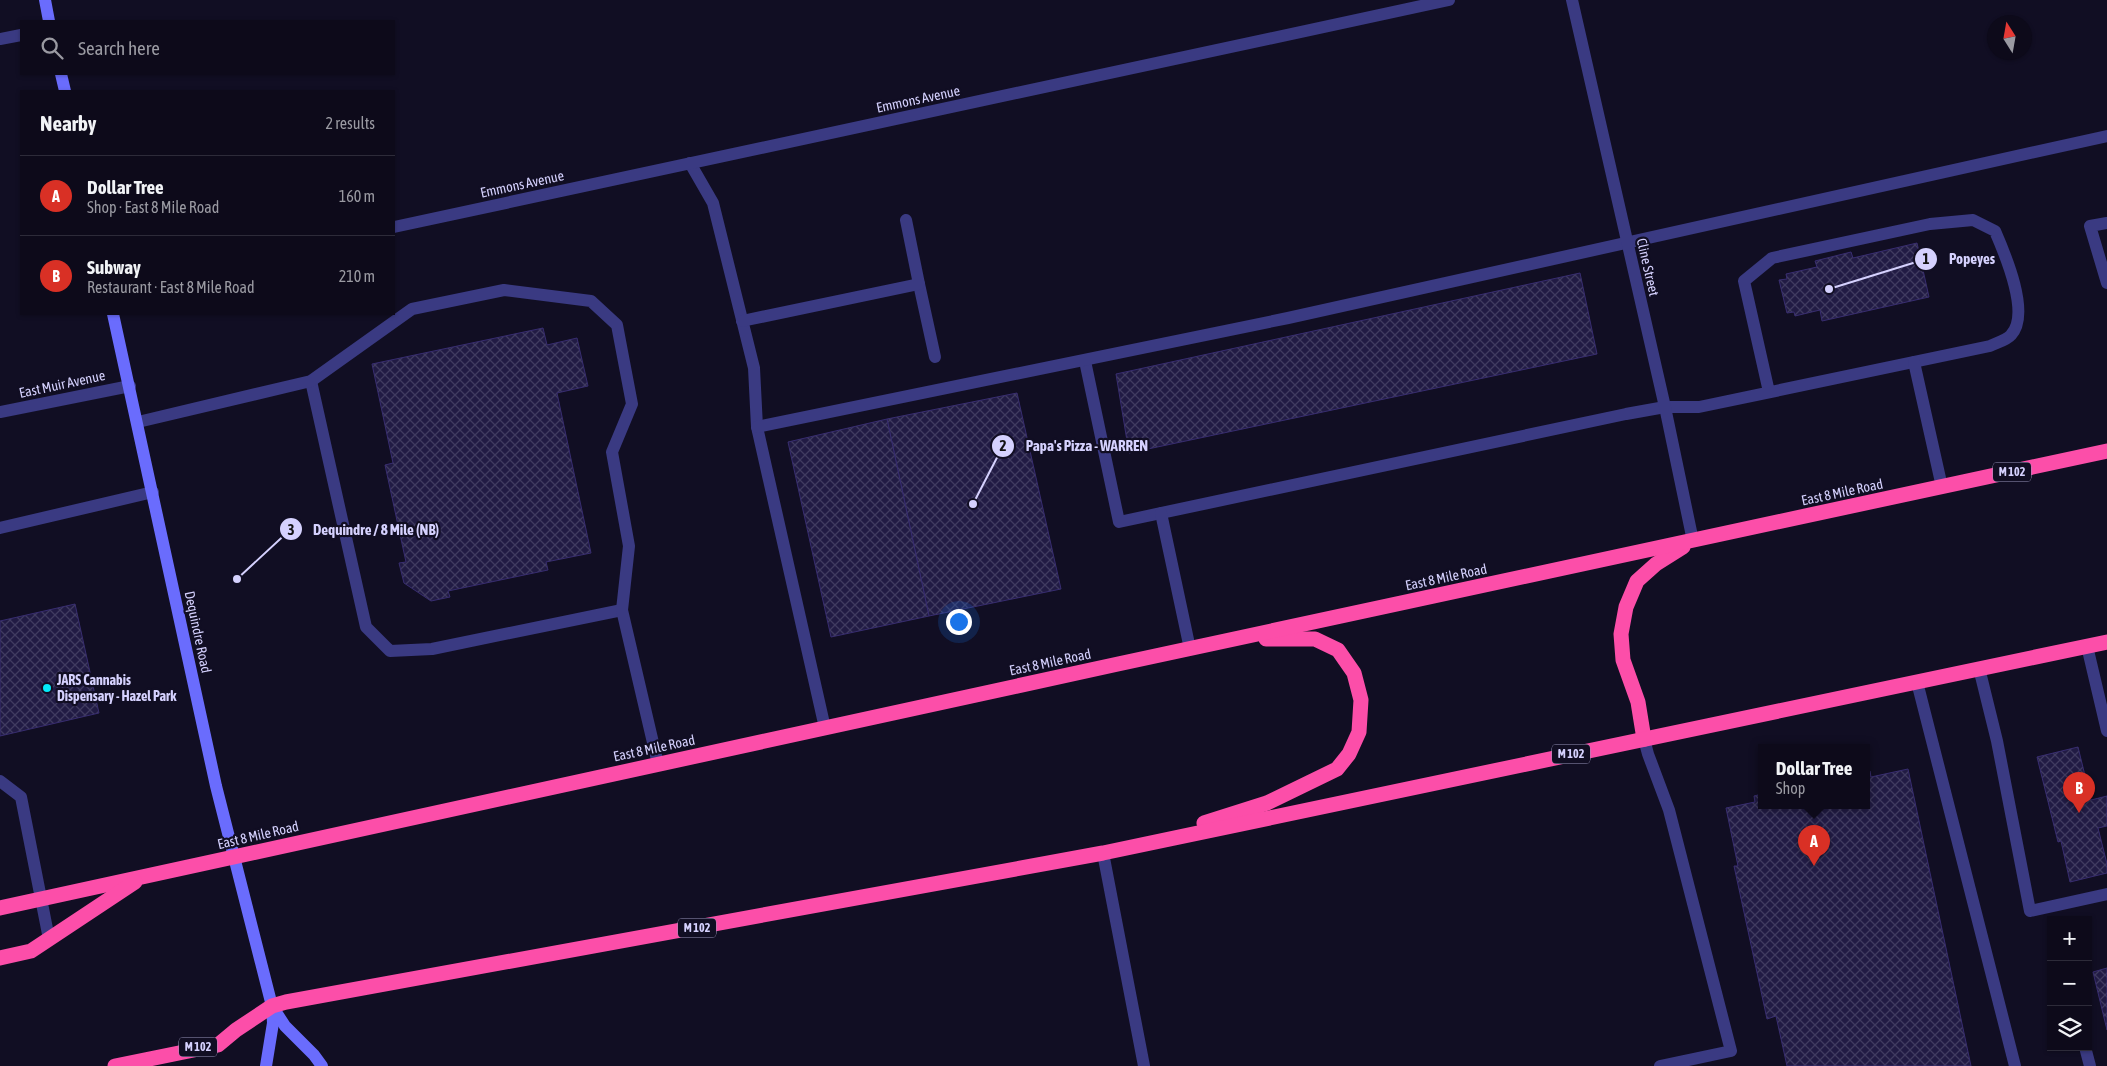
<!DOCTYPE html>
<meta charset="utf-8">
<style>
body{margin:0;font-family:"Asap Condensed",sans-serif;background:#161323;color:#f1f3f6}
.controls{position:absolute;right:15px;bottom:15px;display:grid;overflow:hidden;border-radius:0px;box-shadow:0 1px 4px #0004}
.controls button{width:45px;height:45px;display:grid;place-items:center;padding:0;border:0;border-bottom:1px solid #2d2b39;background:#0d0a1a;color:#f1f3f6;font:25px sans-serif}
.compass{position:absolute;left:1987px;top:15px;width:45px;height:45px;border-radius:50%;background:#0d0a1a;box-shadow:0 1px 4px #0004;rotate:349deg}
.you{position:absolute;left:958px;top:621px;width:18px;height:18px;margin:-12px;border:4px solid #fff;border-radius:50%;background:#1a73e8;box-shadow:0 0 0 8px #1a73e833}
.badge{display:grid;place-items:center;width:32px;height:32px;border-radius:50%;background:#d93025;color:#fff;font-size:16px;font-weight:700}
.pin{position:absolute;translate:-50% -41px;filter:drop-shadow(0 1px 2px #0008)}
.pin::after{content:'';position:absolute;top:26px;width:18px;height:15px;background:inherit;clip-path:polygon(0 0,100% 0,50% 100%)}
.popup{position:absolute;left:1758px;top:744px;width:112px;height:65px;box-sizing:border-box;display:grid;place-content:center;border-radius:0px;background:#0d0a1a;filter:drop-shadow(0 1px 4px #0005);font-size:16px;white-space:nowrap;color:#9a9aa2}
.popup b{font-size:19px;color:#f1f3f6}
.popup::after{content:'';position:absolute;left:50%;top:100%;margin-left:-10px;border:10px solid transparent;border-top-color:#0d0a1a}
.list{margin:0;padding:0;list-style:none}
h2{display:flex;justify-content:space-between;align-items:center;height:65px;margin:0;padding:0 20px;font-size:21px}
h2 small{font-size:16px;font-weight:400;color:#9a9aa2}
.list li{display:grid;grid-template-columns:32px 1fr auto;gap:15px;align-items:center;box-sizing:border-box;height:80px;padding:0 20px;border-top:1px solid #2d2b39}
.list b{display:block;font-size:19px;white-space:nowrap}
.list p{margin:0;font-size:16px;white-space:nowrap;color:#9a9aa2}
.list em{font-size:16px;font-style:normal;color:#9a9aa2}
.icon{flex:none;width:28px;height:28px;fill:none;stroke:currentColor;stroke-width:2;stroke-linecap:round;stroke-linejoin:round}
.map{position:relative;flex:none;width:2107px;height:1066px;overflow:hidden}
.search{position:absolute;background:#0d0a1a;box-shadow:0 1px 4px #0004;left:20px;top:20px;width:375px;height:55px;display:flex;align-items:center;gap:12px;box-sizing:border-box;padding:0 18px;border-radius:0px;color:#9a9aa2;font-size:19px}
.panel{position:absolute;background:#0d0a1a;box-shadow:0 1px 4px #0004;left:20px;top:90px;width:375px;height:225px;border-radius:0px}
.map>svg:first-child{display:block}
</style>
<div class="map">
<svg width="2107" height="1066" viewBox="0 0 2107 1066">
<defs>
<pattern id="building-cross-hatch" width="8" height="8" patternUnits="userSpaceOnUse" patternTransform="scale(1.25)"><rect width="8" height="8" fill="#211b44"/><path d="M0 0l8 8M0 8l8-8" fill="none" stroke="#403b60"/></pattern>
</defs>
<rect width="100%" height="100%" fill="#110e23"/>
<g fill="url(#building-cross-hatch)" stroke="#382d70">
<polygon points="1917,243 1929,297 1822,321 1820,310 1795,316 1794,312 1787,313 1779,280 1787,279 1786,274 1817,267 1815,261 1851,252 1853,258"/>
<polygon points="1580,273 1597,354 1129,453 1116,374"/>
<polygon points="543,328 547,345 577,338 588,386 557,393 591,553 546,562 548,570 448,591 450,597 431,601 404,583 399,563 406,562 385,465 393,463 372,364"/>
<polygon points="1017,393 1061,589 929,616 887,419"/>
<polygon points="887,419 929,616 831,637 788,442"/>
<polygon points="75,604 99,713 0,736 0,621"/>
<polygon points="2078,747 2091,800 2107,796 2107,826 2098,828 2107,864 2107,873 2070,882 2061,841 2058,842 2037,757"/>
<polygon points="1908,769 1971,1066 1787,1066 1776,1016 1767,1019 1734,866 1738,866 1726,808 1755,802 1754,796 1762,794 1762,805 1866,805 1866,772 1870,771 1871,777"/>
<polygon points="2107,968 2107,1030 2093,972"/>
</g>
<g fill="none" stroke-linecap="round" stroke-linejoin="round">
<g stroke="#3a3a82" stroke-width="12">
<polyline points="0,39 21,35"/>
<polyline points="690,163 713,203 754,368 757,427 825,728"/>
<polyline points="2107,223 2090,226 2107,283"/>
<polyline points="919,284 935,357"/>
<polyline points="742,321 919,284 906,220"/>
<path d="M1085 361 1119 522 1626 414 1665 407H1699L1990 346C1996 343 2007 340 2011 335 2031 314 2005 254 1995 231L1973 220 1930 224 1772 258 1744 281 1769 392"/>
<polyline points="1914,362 1942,487"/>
<polyline points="311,381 366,627 390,651 432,649 622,610"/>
<polyline points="138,422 311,381 412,309 504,290 591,301 617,325 632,404 612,452 629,546 622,610 658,764"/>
<polyline points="757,427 1288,318 2107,136"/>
<polyline points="1161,513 1190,649"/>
<polyline points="0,528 153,492"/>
<polyline points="2087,646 2107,731"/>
<polyline points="1979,668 1997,741 2030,911 2107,894"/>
<polyline points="1917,682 2015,1066"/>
<polyline points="1644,739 1648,754 1669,810 1731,1051 1660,1066"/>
<polyline points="0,781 21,797 49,939"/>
<polyline points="1103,853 1144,1066"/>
<polyline points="2085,1047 2090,1066"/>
</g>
<g stroke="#3a3a82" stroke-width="12">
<polyline points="1572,0 1665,407 1693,541"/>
<polyline points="394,227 1449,0"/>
<polyline points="0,412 130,386"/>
</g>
<g stroke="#6a6cfd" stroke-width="12">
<polyline points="45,0 49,21"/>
<polyline points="61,74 65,91"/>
<polyline points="113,314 216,786 272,1006 273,1023 266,1066"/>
<polyline points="272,1006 285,1026 314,1055 322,1066"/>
</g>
<g stroke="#fc4ea9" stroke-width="15">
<polyline points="1644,739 1638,702 1623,660 1621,634 1626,607 1637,581 1656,564 1683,547"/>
<polyline points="1204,823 1267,803 1337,769 1349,754 1359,732 1361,700 1354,673 1338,650 1315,639 1266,639"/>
<polyline points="0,908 1118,664 2107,451"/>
<polyline points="0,958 31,951 135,882"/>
<polyline points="115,1066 218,1045 236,1030 272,1006 286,1002 1103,853 2107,642"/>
</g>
</g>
<circle fill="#04eaf8" stroke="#110e23" stroke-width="2" cx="47" cy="688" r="5"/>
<g text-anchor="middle" stroke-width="4.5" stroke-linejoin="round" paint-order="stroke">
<g fill="#110e23" stroke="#9a96bc" stroke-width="1">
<rect x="1993" y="462.5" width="38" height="19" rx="4"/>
<rect x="1552" y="744.5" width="38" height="19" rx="4"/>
<rect x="678" y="918.5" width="38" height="19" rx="4"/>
<rect x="179" y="1037.5" width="38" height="19" rx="4"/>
</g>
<g font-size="12" font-weight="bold" fill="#d5d1fe">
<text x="2012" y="476">M 102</text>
<text x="1571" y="758">M 102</text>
<text x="697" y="932">M 102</text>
<text x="198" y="1051">M 102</text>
</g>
<g font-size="14" fill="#d5d1fe" stroke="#110e23">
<text transform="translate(918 99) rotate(-12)" y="5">Emmons Avenue</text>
<text transform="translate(522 184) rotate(-12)" y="5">Emmons Avenue</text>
<text transform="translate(1648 267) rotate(77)" y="5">Cline Street</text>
<text transform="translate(62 384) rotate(-12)" y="5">East Muir Avenue</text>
<text transform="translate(1842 492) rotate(-12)" y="5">East 8 Mile Road</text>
<text transform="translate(1446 577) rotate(-12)" y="5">East 8 Mile Road</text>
<text transform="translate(198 632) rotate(78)" y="5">Dequindre Road</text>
<text transform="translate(1050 662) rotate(-12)" y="5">East 8 Mile Road</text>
<text transform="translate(654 748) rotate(-12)" y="5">East 8 Mile Road</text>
<text transform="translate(258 835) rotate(-13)" y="5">East 8 Mile Road</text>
</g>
<g font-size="14" font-weight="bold" fill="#d5d1fe" stroke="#110e23" text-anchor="start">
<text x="57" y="685">JARS Cannabis<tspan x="57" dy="16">Dispensary - Hazel Park</tspan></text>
</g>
</g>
<path fill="none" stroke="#d5d1fe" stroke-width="2" d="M1829 289L1926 259M973 504L1003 446M237 579L291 529"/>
<g fill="#d5d1fe" stroke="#110e23" stroke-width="2">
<circle cx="1829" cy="289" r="5"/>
<circle cx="973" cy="504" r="5"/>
<circle cx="237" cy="579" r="5"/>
<circle cx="1926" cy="259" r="12"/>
<circle cx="1003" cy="446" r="12"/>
<circle cx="291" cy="529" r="12"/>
</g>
<g font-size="15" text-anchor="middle" font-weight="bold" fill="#111">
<text x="1926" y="264">1</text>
<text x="1003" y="451">2</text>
<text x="291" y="535">3</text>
</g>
<g font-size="15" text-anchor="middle" font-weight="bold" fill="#d5d1fe" stroke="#110e23" stroke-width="4.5" stroke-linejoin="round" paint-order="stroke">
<text x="1972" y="264">Popeyes</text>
<text x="1087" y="451">Papa's Pizza - WARREN</text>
<text x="376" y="535">Dequindre / 8 Mile (NB)</text>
</g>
</svg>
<div class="controls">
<button>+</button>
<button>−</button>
<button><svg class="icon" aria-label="layers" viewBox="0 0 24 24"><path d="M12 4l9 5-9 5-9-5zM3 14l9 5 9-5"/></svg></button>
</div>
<svg class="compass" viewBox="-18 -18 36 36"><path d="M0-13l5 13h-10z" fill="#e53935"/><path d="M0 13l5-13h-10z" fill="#9a9aa2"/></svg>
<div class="you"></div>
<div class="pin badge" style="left:1814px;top:866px">A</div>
<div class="popup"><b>Dollar Tree</b>Shop</div>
<div class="pin badge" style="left:2079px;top:813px">B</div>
<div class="search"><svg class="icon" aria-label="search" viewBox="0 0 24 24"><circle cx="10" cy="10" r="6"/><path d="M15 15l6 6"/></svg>Search here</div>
<section class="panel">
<h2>Nearby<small>2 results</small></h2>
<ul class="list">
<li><span class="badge">A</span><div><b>Dollar Tree</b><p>Shop · East 8 Mile Road</p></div><em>160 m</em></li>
<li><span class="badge">B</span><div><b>Subway</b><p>Restaurant · East 8 Mile Road</p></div><em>210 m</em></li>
</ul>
</section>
</div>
